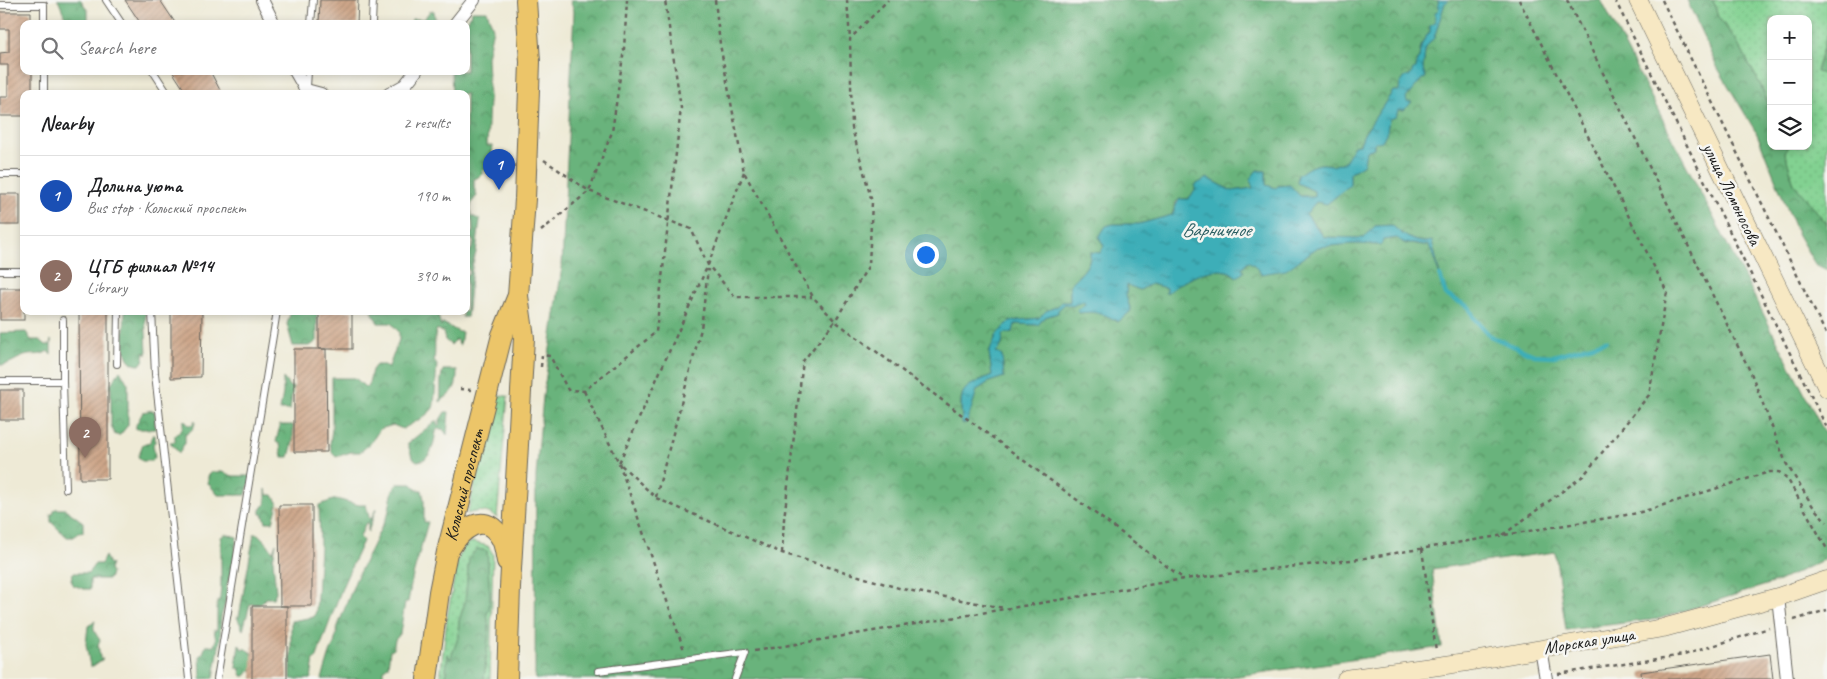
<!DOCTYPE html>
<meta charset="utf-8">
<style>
body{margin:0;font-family:Caveat,sans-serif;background:#f6f6f6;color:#202124}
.controls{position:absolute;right:15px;top:15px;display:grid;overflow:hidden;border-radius:10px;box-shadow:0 2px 8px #0003}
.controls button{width:45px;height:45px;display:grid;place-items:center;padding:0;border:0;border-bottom:1px solid #e0e0e0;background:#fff;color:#202124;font:25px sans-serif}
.you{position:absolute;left:925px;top:254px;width:18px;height:18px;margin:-12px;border:4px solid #fff;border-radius:50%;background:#1a73e8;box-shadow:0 0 0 8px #1a73e833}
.badge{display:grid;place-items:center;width:32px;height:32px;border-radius:50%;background:#b45309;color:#fff;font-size:16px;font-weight:700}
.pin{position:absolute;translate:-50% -41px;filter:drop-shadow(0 1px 2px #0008)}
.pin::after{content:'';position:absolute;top:26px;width:18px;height:15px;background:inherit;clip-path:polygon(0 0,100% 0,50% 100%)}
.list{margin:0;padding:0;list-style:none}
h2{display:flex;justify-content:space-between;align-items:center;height:65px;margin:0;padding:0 20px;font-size:21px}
h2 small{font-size:16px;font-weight:400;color:#757577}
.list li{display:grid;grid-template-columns:32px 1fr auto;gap:15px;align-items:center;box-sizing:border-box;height:80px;padding:0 20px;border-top:1px solid #e0e0e0}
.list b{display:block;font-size:19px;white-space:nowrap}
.list p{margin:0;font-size:16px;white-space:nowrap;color:#757577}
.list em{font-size:16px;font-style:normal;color:#757577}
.icon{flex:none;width:28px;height:28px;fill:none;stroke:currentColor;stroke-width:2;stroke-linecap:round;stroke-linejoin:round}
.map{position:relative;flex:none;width:1827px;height:679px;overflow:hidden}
.search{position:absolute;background:#fff;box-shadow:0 2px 8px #0003;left:20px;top:20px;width:450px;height:55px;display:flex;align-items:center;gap:12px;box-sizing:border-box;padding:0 18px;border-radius:10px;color:#757577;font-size:19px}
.panel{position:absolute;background:#fff;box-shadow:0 2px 8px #0003;left:20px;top:90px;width:450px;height:225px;border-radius:10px}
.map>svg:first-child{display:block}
</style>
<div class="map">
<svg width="1827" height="679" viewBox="0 0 1827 679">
<defs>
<pattern id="grass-dots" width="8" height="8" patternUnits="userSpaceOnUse" patternTransform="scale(1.25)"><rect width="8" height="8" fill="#82d191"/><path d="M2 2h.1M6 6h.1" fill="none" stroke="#70b37c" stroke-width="1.8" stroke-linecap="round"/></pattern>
<pattern id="forest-crowns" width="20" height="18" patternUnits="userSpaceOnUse" patternTransform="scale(1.25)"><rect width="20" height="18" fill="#69b37b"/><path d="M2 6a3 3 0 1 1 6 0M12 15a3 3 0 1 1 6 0" fill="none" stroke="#569164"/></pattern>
<pattern id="water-ripples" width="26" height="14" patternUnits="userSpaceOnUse" patternTransform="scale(1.25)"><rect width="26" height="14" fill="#3daeb8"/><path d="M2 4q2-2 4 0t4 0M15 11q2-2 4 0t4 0" fill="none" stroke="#328d95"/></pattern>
<pattern id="building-hatch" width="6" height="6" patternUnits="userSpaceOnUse" patternTransform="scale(1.25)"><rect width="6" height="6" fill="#cda689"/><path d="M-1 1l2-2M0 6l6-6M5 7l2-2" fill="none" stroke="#af8e76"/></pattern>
</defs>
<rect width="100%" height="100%" fill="#f6f6f2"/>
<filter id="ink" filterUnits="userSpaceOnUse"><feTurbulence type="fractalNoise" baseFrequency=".02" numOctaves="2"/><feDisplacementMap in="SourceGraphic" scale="10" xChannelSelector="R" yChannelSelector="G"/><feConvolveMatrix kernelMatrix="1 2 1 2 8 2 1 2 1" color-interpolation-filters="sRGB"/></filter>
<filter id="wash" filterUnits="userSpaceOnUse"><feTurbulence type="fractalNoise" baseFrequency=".0096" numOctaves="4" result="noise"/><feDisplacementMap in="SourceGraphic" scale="20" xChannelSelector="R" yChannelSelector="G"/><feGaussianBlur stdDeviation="1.12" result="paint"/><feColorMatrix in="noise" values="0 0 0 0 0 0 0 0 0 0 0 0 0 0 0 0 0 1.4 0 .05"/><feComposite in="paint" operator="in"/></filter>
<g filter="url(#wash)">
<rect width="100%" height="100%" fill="#eeead6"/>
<g fill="url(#grass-dots)" stroke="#4f7656">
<polygon points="1713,0 1827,0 1827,35 1816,71 1827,75 1827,224 1794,184 1785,153 1787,146 1808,146 1808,19 1771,19 1771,110 1761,86 1736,40 1718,17"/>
<path d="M498 396H508L497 518C487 510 479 510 467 514Z"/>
<polygon points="473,542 488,546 493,554 490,679 484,679 489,629 487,611 489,611 490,595 487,551 477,549 469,559 465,602 459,621 458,638 450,661 448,655 445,679 440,679 447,618 457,562 463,547 468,543"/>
</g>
<g fill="url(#forest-crowns)" stroke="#42684c">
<polygon points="57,0 81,0 88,11 88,24 68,24 59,2"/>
<path d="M570 0H1438L1439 9 1435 13V22L1430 26V32C1422 40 1420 48 1419 59L1417 61 1416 69 1413 70 1410 76 1405 77 1400 84 1399 91H1393L1364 134 1360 144 1354 145 1346 161 1333 166C1319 161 1310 166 1298 175V183L1314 191V196H1300L1290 185 1278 186 1276 188 1266 185V171L1257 170 1251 179 1253 188 1232 191 1208 178 1195 185V191L1188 199H1180L1176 202 1172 215 1139 224H1113L1106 226 1099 237 1104 246 1100 253 1090 252C1091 267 1079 275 1070 285V302H1061L1058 306 1046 311 1039 318 1010 321 997 334 989 352 992 375C962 388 957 389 963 423L967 422 977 390 989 382 1004 377 1002 356 996 352C1003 347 1003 342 1001 334L1013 332 1015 324 1038 325 1045 317 1058 313 1057 310 1065 304 1072 306 1084 301 1086 304 1077 310 1079 313C1095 311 1104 313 1118 322L1131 311 1126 296 1127 285 1140 290 1151 284 1166 288V293C1179 283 1209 266 1226 271 1230 272 1234 275 1237 277L1244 272 1242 268 1249 261 1254 265 1261 274 1286 269 1318 247 1353 244 1381 245 1383 240 1398 238 1405 244C1415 241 1419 247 1429 244L1439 272 1432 241C1416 245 1403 236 1392 225L1375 226 1364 238 1324 237 1319 229 1306 214 1316 202 1327 204 1350 185V173L1364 164 1366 151 1374 148V143L1382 140 1387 132 1389 119 1396 117 1398 110H1404L1411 103H1407L1406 98 1422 79 1426 78 1423 69 1425 52 1427 46 1434 38 1445 2 1449 0H1601L1827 437V558L1779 581 1658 619 1566 630 1555 552 1432 569 1442 647 1217 679H535L536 476 543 396 562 267 574 11Z"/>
<polygon points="1687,0 1713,0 1718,17 1736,40 1761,86 1771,110 1771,146 1787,146 1785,153 1794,184 1827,224 1827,270 1815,264 1798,235 1757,134 1716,65"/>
<polygon points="430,11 434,11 435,19 431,24 411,24 412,19 424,19"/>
<path d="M472 11H487L493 28 487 57 489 99 487 146H493L492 154 487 156V163H489L487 173 485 169 481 172 483 173 477 178 474 179V188L477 196C471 202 469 207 472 216L480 220 476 252 472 266 467 317H462L463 311H466V275H468L470 272 466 266V250L470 252 474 243 472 239H468L467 233H473L472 220 466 219V94H452L451 71H466V25Z"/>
<polygon points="1827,35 1827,75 1816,72"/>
<path d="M125 311H145L147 355 145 352 143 361 140 365C118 365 125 327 125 311Z"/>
<polygon points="291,311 317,311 317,341 310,346 293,346 287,324"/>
<path d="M372 311H437L441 327 443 323 459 332H462L460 345H459L457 340H455L451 345 445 340 443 332 437 329C433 339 436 349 434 361L437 365C436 372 435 405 433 408 427 417 412 423 403 429L393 425 380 429 370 444 360 452H351L336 457 332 452 330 444 332 429V378H355L365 387H368L372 370 376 365H385L388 369 399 340V332L391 323H378Z"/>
<path d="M26 332 31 340H40L46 345H50L51 340V355L48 351C41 356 36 354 28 355 17 357 11 365 0 365V333Z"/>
<polygon points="120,370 128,384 128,425 120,435 115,435 111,425 111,384"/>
<path d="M443 370H457C457 389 454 391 440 402 442 391 439 381 443 370Z"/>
<polygon points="283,378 290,387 293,387 290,410 280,410 283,393"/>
<polygon points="153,410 155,412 155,429 136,429 136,425 143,412"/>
<path d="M445 412H449L447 435 443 429H437C433 441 434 460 417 461L412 457 408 444H407L437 420V425H440V420Z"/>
<path d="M184 420H185L188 425H192L195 420C195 428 192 430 185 435V444H184L180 452H178L170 442H175V435L182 429Z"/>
<polygon points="280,425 293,425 293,442 289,457 282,457 280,444 276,442"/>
<polygon points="153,435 155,435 155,442 153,444 155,457 152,461 142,461 140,458 138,457 143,444 150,442"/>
<polygon points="212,472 222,472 233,476 251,476 246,495 218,495 208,483 208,476"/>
<polygon points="397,484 412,484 417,490 422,490 424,499 424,522 428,522 412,579 408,602 405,602 400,634 395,640 393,649 390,650 388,666 385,668 381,679 322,679 330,653 334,644 338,626 356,579 388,514 393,490"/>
<polygon points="266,489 267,495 273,495 278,504 273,522 266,522 263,514 261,514 261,508 266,504"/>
<polygon points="336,499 359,505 366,505 370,521 376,509 368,532 368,522 365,524 360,537 363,541 343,585 316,659 314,659 311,679 291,679 291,621 314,617 316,611 320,547 319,505"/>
<polygon points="55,509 65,509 83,522 83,532 78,532 74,537 67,537 51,522 51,514 53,514"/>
<polygon points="226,534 237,537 233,566 227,585 225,604 221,617 220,640 214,678 201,679 200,655 202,655 206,646 214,646 216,640 214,630 217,630 217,604 220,598 221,585 221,537"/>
<polygon points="254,534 258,534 267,543 273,552 276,543 273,560 276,592 273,598 266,598 260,604 250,604 243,630 237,617 239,617"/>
<polygon points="477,549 487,551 490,596 489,611 487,612 489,629 484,679 445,679 448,653 450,660 458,638 459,621 465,602 469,558"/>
<polygon points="105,556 109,564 111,564 109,570 111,573 109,579 90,579 90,589 84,589 73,585 71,579 73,573 88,573 95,564 101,564"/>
<path d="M95 621C92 629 95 633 100 640L98 644 100 658 103 659 93 666H90L86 644 88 626Z"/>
<polygon points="239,644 242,649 247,649 251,653 255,653 255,676 251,669 245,676 242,676 239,668 236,668"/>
</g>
<path fill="url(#water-ripples)" stroke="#2c656a" d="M1438 0H1449L1445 3 1434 38 1427 46 1425 52 1423 69 1426 78 1422 79 1406 98 1407 102H1412L1404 110H1398L1396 117 1389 119 1387 132 1382 141 1374 143V148L1366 151 1364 164 1350 173V185L1327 204 1316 202 1306 214 1324 237 1364 238 1375 226 1392 225C1403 236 1417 245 1432 241L1440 276 1429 245C1419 246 1415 241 1405 244L1397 238 1383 240 1381 245 1353 244 1318 247 1286 270 1261 274 1254 265 1248 261 1242 268 1244 272 1237 277C1234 275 1230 271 1226 271 1209 266 1178 283 1166 294V288L1151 284 1140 290 1127 285 1126 296 1131 311 1118 322C1104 313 1095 311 1079 313L1077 310 1085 304 1084 301 1072 306 1065 304 1058 310V313L1045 317 1038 325 1015 324 1013 332 1002 334C1003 342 1003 346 996 352L1002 356 1004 377 989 382 977 390 967 423 962 424C960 387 959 390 992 375L989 352 997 334 1010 321 1039 318 1046 311 1058 306 1061 302H1070V285C1079 275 1092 266 1090 252L1100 253 1104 246 1099 237 1106 226 1113 224H1139L1172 215C1175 209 1176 203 1180 199H1188L1195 191V185L1208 178 1232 191 1253 188 1250 179 1257 170 1266 171V185L1276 188 1278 186 1290 185 1300 196H1314V191L1297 183 1298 175C1310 166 1319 161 1333 166L1346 161 1354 145 1360 144 1364 134 1393 91H1399L1400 84 1405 77 1410 76 1413 70 1416 69 1417 60 1419 59C1420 48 1422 40 1430 32V26L1435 22V13L1439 9Z"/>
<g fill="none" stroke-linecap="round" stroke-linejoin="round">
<polyline stroke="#3daeb8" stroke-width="4.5" points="1440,276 1446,295 1469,307 1474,318 1490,336 1534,355 1554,356 1606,341"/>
</g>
<g id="blocks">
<g fill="url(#building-hatch)">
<polygon points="125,0 160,0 176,24 141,24"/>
<polygon points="320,0 358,0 357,24 319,24"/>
<polygon points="0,12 31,12 31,24 24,24 24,71 32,71 32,94 24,94 24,116 0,116 0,97 8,97 8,65 0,65 0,53 9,52 9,29 0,29"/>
<polygon points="172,71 210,71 222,94 187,94"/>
<rect x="0" y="194" width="20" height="31"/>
<rect x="0" y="288" width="24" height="32"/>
<polygon points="79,311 108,311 108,479 80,479"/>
<polygon points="171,311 202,311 201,377 171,378"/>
<rect x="319" y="311" width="33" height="38"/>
<polygon points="294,349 326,349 327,452 294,452"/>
<rect x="0" y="390" width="23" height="30"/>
<polygon points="279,505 312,505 312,606 280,606"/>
<rect x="252" y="606" width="35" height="73"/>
<polygon points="1770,654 1773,679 1642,679 1641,672"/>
</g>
</g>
</g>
<g filter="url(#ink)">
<use href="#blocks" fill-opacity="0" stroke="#66645d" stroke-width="1"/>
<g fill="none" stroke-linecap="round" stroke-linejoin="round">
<defs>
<g id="lane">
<polyline points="106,0 122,24"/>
<polyline points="0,5 44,5 44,24"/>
<polyline points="311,24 313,0"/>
<polyline points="372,24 373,0"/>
<polyline points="44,71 44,94"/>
<polyline points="153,71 168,94"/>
<polyline points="307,87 308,71"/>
<polyline points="0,174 22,174"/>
<polyline points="0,271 24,271"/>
<polyline points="152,311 155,374 189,679"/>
<polyline points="63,320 63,381 66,489"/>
<polyline points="117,364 118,311"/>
<polyline points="0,381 63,381"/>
<polyline points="598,671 745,652 735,679"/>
<polyline points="217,679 277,311"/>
</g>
<g id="street">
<polyline points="262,0 274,24"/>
<polyline points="455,24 474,0"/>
<polyline points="295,71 306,90 321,94"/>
<polyline points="389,94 405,85 416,71"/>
<polyline points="1778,597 1787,679"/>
<polyline points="1541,649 1546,679"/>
</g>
<g id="secondary">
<polyline points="1638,0 1827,388"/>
<polyline points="1346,679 1467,662 1663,628 1778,597 1827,580"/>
</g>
<g id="primary">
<path d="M450 548C461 530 483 511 499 535 505 542 505 553 507 561"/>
<path id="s1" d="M427 679 439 592 447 552 502 335 517 298"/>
<polyline points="507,679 510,587 524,338 518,296 525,199 530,62 526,0"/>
</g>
</defs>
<use href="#lane" stroke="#66645d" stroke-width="8"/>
<use href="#street" stroke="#66645d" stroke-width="14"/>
<use href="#secondary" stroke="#66645d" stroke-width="19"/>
<use href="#primary" stroke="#66645d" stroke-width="22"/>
<g stroke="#66645d" stroke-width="2.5" stroke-dasharray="4 4" stroke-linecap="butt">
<polyline points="715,0 720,44 744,172 813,297 835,321 1184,579"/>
<polyline points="847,0 850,39"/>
<polyline points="1567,0 1751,373 1786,463 1814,508 1827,522"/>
<polyline points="1615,0 1827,428"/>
<polyline points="1662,0 1827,336"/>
<polyline points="544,160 589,191 691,229 708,265 735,297 812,297"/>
<polyline points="744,172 708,265 619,463 656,498 782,553 902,589 1004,608"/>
<polyline points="541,231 589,191 612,132 624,49 627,0"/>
<polyline points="541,367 542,355 550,356 568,390 584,391 656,332 681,108 665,0"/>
<polyline points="460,389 471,390"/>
<polyline points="584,391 619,463 684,650"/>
<polyline points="656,497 701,329 708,269"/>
<polyline points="1503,535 1583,476 1649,395 1667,292 1519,0"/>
<polyline points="1422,549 1436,651"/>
<polyline points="782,553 784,519 803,361 835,321 869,265 872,202 852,128 850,39 888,0"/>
<polyline points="1794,620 1827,610"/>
<polyline points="754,651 1184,579 1359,559 1638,513 1769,472 1779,472 1787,478 1827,549"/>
<polyline points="1558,674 1684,655 1769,628"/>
</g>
<use href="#lane" stroke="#fff" stroke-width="6"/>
<use href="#street" stroke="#fff" stroke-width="12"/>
<use href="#secondary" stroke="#f7e8c3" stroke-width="18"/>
<use href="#primary" stroke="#ecc569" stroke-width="20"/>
</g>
</g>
<g text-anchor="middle" stroke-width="5" stroke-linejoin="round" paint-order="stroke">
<g font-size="18" fill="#1c1c1c" stroke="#f6f6f2">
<text transform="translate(1732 194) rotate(64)" y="6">улица Ломоносова</text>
<text dy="6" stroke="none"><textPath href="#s1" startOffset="198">Кольский проспект</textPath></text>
<text transform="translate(1589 641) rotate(-9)" y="6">Морская улица</text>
</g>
<g font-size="19" font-style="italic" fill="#2b5e62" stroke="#f6f6f2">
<text x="1216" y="236">Варничное</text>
</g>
</g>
</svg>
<div class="controls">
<button>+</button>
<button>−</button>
<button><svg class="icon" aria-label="layers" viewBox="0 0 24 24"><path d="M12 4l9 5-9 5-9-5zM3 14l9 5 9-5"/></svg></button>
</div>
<div class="you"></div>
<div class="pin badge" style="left:499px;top:190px;background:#1a4fb4">1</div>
<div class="pin badge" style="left:85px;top:458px;background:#8d6e63">2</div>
<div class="search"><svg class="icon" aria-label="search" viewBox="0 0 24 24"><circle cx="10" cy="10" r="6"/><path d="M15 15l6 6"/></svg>Search here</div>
<section class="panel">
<h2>Nearby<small>2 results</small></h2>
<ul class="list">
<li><span class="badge" style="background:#1a4fb4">1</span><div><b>Долина уюта</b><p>Bus stop · Кольский проспект</p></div><em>190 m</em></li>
<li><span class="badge" style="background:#8d6e63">2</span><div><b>ЦГБ филиал №14</b><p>Library</p></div><em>390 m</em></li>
</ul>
</section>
</div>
